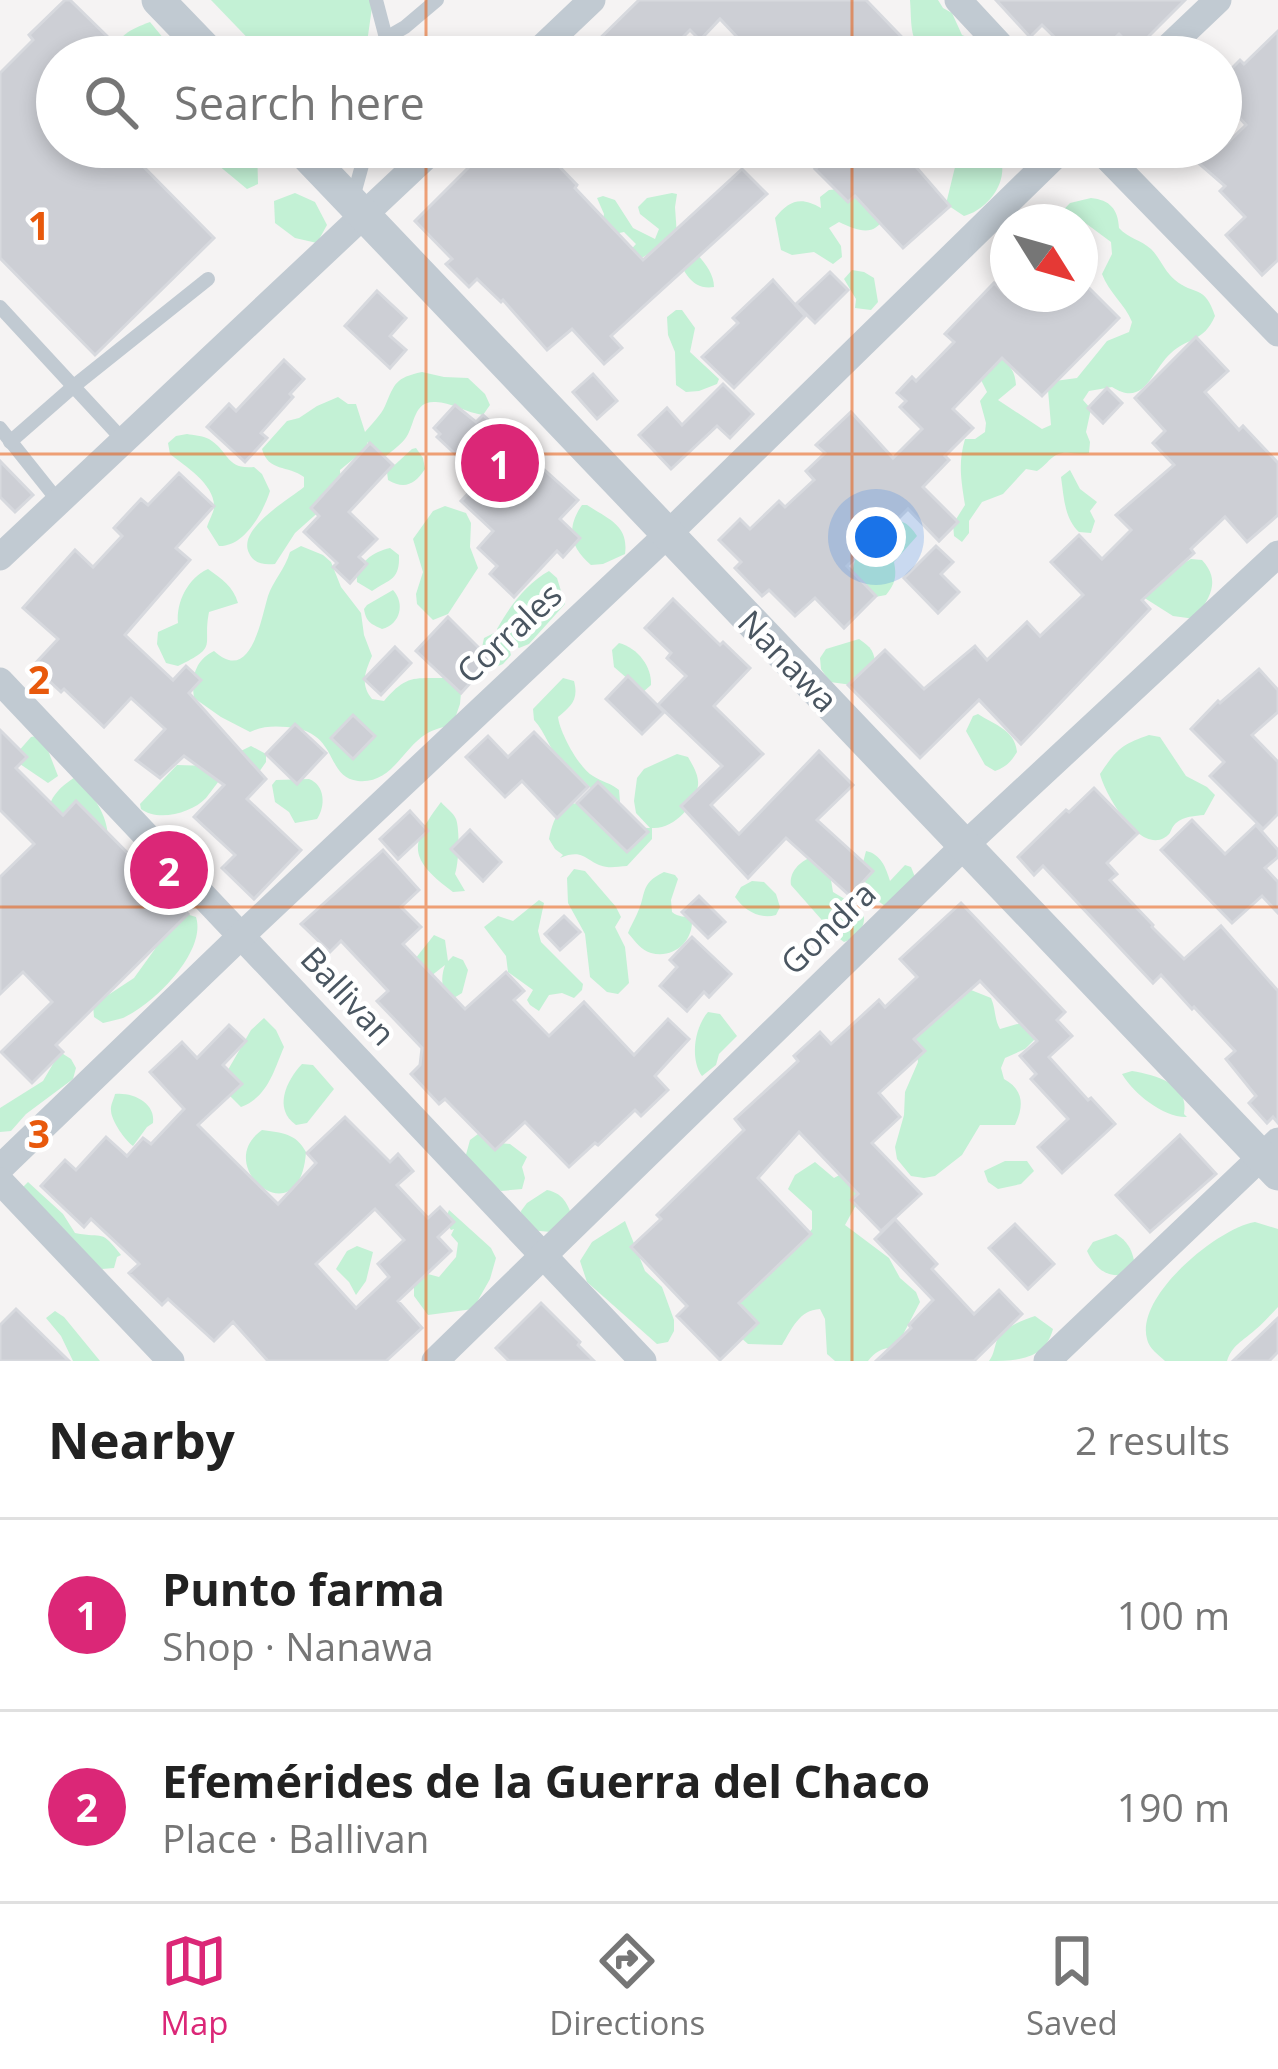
<!DOCTYPE html>
<meta charset="utf-8">
<style>
body{margin:0;font-family:"Open Sans",sans-serif;background:#f6f6f6;color:#222}
.compass{position:absolute;left:990px;top:204px;width:108px;height:108px;border-radius:50%;background:#fff;box-shadow:0 6px 18px #0003;rotate:127deg}
.you{position:absolute;left:876px;top:537px;width:42px;height:42px;margin:-30px;border:9px solid #fff;border-radius:50%;background:#1a73e8;box-shadow:0 0 0 18px #1a73e833}
.badge{display:grid;place-items:center;width:78px;height:78px;border-radius:50%;background:#db2777;color:#fff;font-size:39px;font-weight:700}
.pin{position:absolute;translate:-50% -50%;border:6px solid #fff;box-shadow:0 3px 12px #0006}
.list{margin:0;padding:0;list-style:none}
h2{display:flex;justify-content:space-between;align-items:center;height:156px;margin:0;padding:0 48px;font-size:51px}
h2 small{font-size:39px;font-weight:400;color:#767676}
.list li{display:grid;grid-template-columns:78px 1fr auto;gap:36px;align-items:center;box-sizing:border-box;height:192px;padding:0 48px;border-top:3px solid #e0e0e0}
.list b{display:block;font-size:45px;white-space:nowrap}
.list p{margin:0;font-size:39px;white-space:nowrap;color:#767676}
.list em{font-size:39px;font-style:normal;color:#767676}
.icon{flex:none;width:66px;height:66px;fill:none;stroke:currentColor;stroke-width:2;stroke-linecap:round;stroke-linejoin:round}
.map{position:relative;flex:none;width:1278px;height:1361px;overflow:hidden}
.search{position:absolute;background:#fff;box-shadow:0 6px 18px #0003;left:36px;right:36px;top:36px;height:132px;display:flex;align-items:center;gap:30px;box-sizing:border-box;padding:0 42px;border-radius:66px;color:#767676;font-size:45px}
.sheet{height:540px;background:#fff}
nav{display:flex;justify-content:space-around;align-items:center;box-sizing:border-box;height:168px;border-top:3px solid #e0e0e0;background:#fff;font-size:33px;color:#767676}
nav a{display:grid;justify-items:center;gap:6px}
nav .on{color:#db2777}
.map>svg:first-child{display:block}
</style>
<div class="map">
<svg width="1278" height="1361" viewBox="0 0 1278 1361">
<rect width="100%" height="100%" fill="#f5f3f3"/>
<g fill="#c3f1d5">
<polygon points="211,0 373,0 365,57 266,57"/>
<path d="M910 0H938L943 8 952 13 962 35 972 39 992 57H931C908 44 912 24 910 0Z"/>
<path d="M150 22 164 39 172 57H112C116 36 131 29 150 22Z"/>
<polygon points="209,147 257,147 258,184 247,189 212,160"/>
<path d="M957 147H995C1015 174 991 209 964 216L946 204 956 163Z"/>
<path d="M840 189 861 198 886 215C874 238 859 231 839 222L829 228 841 246 842 257 833 264 814 252 792 255 781 250 775 218C789 200 801 196 821 208L820 197 829 190Z"/>
<polygon points="295,193 315,202 327,225 317,243 295,238 275,223 274,201"/>
<path d="M672 193 677 194 675 207 677 236C692 249 714 267 714 287 688 291 682 265 672 246L655 250 635 262 624 257 636 244 624 232 614 234 603 219 604 214 597 198 603 196 615 200 633 228 655 239 659 229 640 214 638 207 647 198Z"/>
<path d="M1091 198C1110 200 1118 209 1119 228 1128 238 1141 240 1151 249 1160 258 1165 272 1175 280 1194 296 1205 284 1215 316 1203 343 1188 337 1171 353 1151 371 1145 408 1112 387L1089 391 1083 400 1091 409 1086 432 1090 442 1089 453C1078 455 1065 450 1056 455 1050 458 1044 467 1037 471L1026 469 1003 494 982 502 969 521V533L962 542 954 536 953 524 965 505C961 480 958 463 965 439H975L985 432 986 423 980 401 987 392 977 372 999 357C1010 365 1015 371 1016 385L998 400 1042 429 1051 425 1048 390 1055 381 1077 378 1107 341 1129 332 1132 322C1125 304 1109 293 1102 274L1112 254 1111 242 1084 222H1052L1070 203Z"/>
<polygon points="852,270 864,272 874,278 878,302 871,310 855,308 856,299 844,279"/>
<polygon points="676,310 682,310 695,328 690,352 719,379 717,384 699,391 686,392 676,385 675,352 668,335 667,317"/>
<path d="M422 372 444 377 468 378 485 394 490 405 483 415C468 413 449 402 436 402 414 400 415 423 407 436 402 444 393 450 386 456L375 451 367 442 368 447 340 470 341 492 295 533 275 564C264 565 254 564 249 553 237 529 288 500 304 487V477C288 465 268 472 262 449L287 421 299 418 317 406 338 397 348 404H356L365 432C371 425 381 415 385 406 395 383 395 378 422 372Z"/>
<path d="M187 434C193 435 203 436 209 439 229 451 226 470 254 467L262 474 270 491C263 513 244 547 219 546L207 527C209 520 213 514 214 508 216 485 185 466 170 454L168 443 176 436Z"/>
<path d="M416 448 423 458 425 469C415 484 405 490 388 480L387 472 412 449Z"/>
<path d="M1070 470 1080 489 1097 502 1090 511 1095 521 1091 533 1079 532C1064 518 1064 497 1061 477Z"/>
<path d="M582 505H587C608 519 629 525 625 554L603 564 591 565C570 547 566 528 582 505Z"/>
<polygon points="445,506 466,513 471,523 470,547 478,568 448,614 433,620 417,604 416,594 423,572 413,539 433,511"/>
<path d="M890 520C904 520 909 524 917 536L894 562C897 577 895 584 886 595L875 597 852 573 856 555 863 547 874 548 884 541Z"/>
<path d="M301 546 323 555 331 562 341 587 361 613 364 635 372 656C365 672 360 684 372 699L384 701C406 675 413 678 445 678L461 693 460 704 453 724C444 727 434 729 426 734 402 749 392 784 358 781 324 777 340 731 287 727 274 726 262 726 250 732L221 717 194 698C191 678 195 660 214 651 251 685 261 619 268 596 273 581 285 569 290 552Z"/>
<path d="M390 548 399 555C400 580 390 579 372 591L357 582C356 563 373 552 390 548Z"/>
<path d="M1191 559 1202 560C1222 582 1209 598 1195 619L1173 616 1143 597 1170 571Z"/>
<path d="M208 569C222 579 233 586 238 603L209 612C202 647 220 646 178 666L166 663 157 644 158 632 178 623C176 602 188 578 208 569Z"/>
<path d="M549 571 557 578 565 604 529 644 519 648 507 640 511 655 503 664 491 669 480 657 484 638 494 633 501 635 497 629C509 607 527 583 549 571Z"/>
<path d="M393 590C405 603 401 624 382 629 371 624 366 622 364 609L367 605Z"/>
<path d="M859 639C871 647 875 652 875 666L852 685 830 682 821 669 820 658 826 649Z"/>
<path d="M619 643C638 648 652 667 651 685L643 692 614 667 612 650Z"/>
<path d="M563 678 574 681C579 700 571 706 558 717 560 733 579 768 593 776 602 782 611 783 619 790L620 802C599 800 593 789 578 776 573 771 567 768 562 763 550 751 546 733 534 720L533 709Z"/>
<path d="M978 714C995 725 1015 730 1017 752 1011 762 1006 767 995 771L985 765 966 731 973 716Z"/>
<polygon points="42,735 58,776 48,783 20,764 17,753 31,737"/>
<path d="M1149 735 1160 737 1186 776 1207 787 1215 795 1204 815C1195 816 1184 816 1176 823 1169 830 1173 833 1164 838 1138 852 1105 794 1100 774 1116 750 1122 744 1149 735Z"/>
<path d="M251 746 266 754V762L259 772C247 774 229 774 219 781 218 782 207 797 206 798 192 813 158 822 141 809L140 804 177 765 210 766Z"/>
<path d="M677 754 688 757C693 766 699 775 698 785 696 805 673 830 652 828V839L627 866C620 866 613 868 607 867 586 864 586 847 560 858L563 855 555 849 549 839C564 765 609 830 650 828L636 813 634 801 637 778 644 769Z"/>
<path d="M77 776C100 806 111 818 108 857L41 836C49 805 48 794 77 776Z"/>
<path d="M309 779C325 785 326 806 317 819L295 823 289 812 275 802 272 785 276 780Z"/>
<path d="M441 802C446 808 453 812 456 819 460 830 459 863 455 874L465 891 453 892C408 858 409 845 441 802Z"/>
<path d="M866 851C881 854 886 868 890 881L905 865 911 867 915 877 886 907 877 900 860 874Z"/>
<path d="M812 857 830 874 833 892 858 907 864 917C865 928 855 939 844 942L836 936 791 885C789 872 800 861 812 857Z"/>
<polygon points="574,869 585,871 616,907 621,917 615,927 625,947 629,983 618,994 607,992 590,977 585,934 568,903 567,878"/>
<path d="M664 872 675 875 678 879 671 900 672 912C678 918 686 915 692 920 693 942 673 959 651 953 642 951 634 940 628 933 630 927 634 921 637 914 647 894 639 884 664 872Z"/>
<path d="M752 881 764 882 776 894 780 907 776 915C760 920 744 910 735 897L741 887Z"/>
<polygon points="539,900 544,903 538,931 541,942 583,984 582,990 574,998 562,993 549,995 539,1011 530,1005 527,1000 533,990 508,972 506,956 484,927 498,916 513,921"/>
<path d="M186 914 196 917C207 952 153 1005 123 1018 117 1020 110 1021 103 1023L94 1017 93 1005 134 978 155 949 158 937Z"/>
<path d="M434 935 445 940 448 961 453 956 463 960 468 970 462 993 449 1001C442 987 440 980 445 965L426 980 404 973Z"/>
<path d="M971 990 991 998C996 1009 994 1019 1000 1029L1021 1023 1035 1039 1025 1049 1005 1058 1001 1068 1004 1079C1024 1090 1024 1106 1015 1125H980L962 1155 935 1176 924 1178 911 1176 897 1159 895 1147 904 1115 905 1092 918 1062 915 1039Z"/>
<path d="M708 1012 720 1014 737 1036 719 1054 716 1065 702 1076C690 1060 694 1028 708 1012Z"/>
<path d="M264 1018 276 1030 284 1047C274 1070 268 1097 241 1107L229 1095 225 1075 251 1030Z"/>
<polygon points="60,1052 71,1059 76,1068 73,1079 26,1114 11,1131 0,1132 0,1108 43,1081"/>
<path d="M302 1064 313 1065 334 1089 307 1123 296 1125C273 1109 286 1081 302 1064Z"/>
<path d="M1132 1071C1156 1075 1190 1084 1184 1114L1187 1117C1164 1118 1134 1094 1122 1074Z"/>
<path d="M115 1094C133 1092 156 1103 153 1123L147 1127 133 1146C125 1140 112 1122 111 1111 110 1105 114 1099 115 1094Z"/>
<path d="M262 1130C282 1133 296 1133 306 1152 300 1240 210 1166 262 1130Z"/>
<polygon points="478,1134 487,1142 510,1144 527,1157 522,1167 525,1178 522,1189 501,1191 464,1162 470,1140"/>
<polygon points="1005,1161 1027,1161 1034,1171 1021,1184 998,1189 988,1182 984,1171"/>
<path d="M815 1162 834 1178 852 1168 862 1194 845 1225 889 1258 900 1278 916 1292 920 1302 896 1348C884 1347 876 1351 868 1361H835L827 1354 825 1319 820 1309C799 1310 792 1329 782 1345L748 1344 740 1337 739 1297 795 1249 812 1229V1211L788 1189 795 1175Z"/>
<path d="M28 1182 63 1214 75 1233C105 1239 100 1228 121 1255L117 1257 114 1268 102 1269 20 1190Z"/>
<path d="M547 1190C566 1194 568 1207 575 1223L562 1233 529 1230 522 1222 521 1211 527 1203Z"/>
<polygon points="449,1210 491,1248 496,1258 490,1279 473,1309 428,1315 414,1296 414,1285 428,1274 439,1277 456,1257 458,1243 451,1235 454,1229 451,1230 445,1221"/>
<polygon points="625,1221 645,1271 662,1287 674,1320 674,1331 668,1342 657,1344 587,1282 580,1261 592,1242"/>
<path d="M1255 1222 1278 1229V1307C1271 1314 1264 1323 1255 1330 1243 1341 1232 1345 1227 1361H1165C1159 1355 1149 1349 1147 1339 1135 1296 1218 1228 1255 1222Z"/>
<path d="M1116 1234C1127 1241 1131 1248 1134 1260L1124 1275C1105 1277 1095 1268 1087 1251L1093 1242Z"/>
<polygon points="357,1246 373,1252 366,1281 356,1295 349,1282 336,1269 347,1251"/>
<polygon points="55,1311 64,1317 100,1361 73,1361 61,1336 46,1318"/>
<path d="M1035 1316 1053 1329C1045 1360 1016 1361 989 1361 993 1356 994 1350 996 1343 1000 1329 1022 1320 1035 1316Z"/>
</g>
<g fill="#cdcfd5" stroke="#d7d9de" stroke-width="3" fill-rule="evenodd">
<polygon points="65,0 70,0 115,44 101,57 57,57 57,147 124,147 214,238 95,355 0,258 0,73 33,40 29,35"/>
<polygon points="639,0 866,0 921,57 756,57 720,19 700,40 690,30 663,57 581,57"/>
<polygon points="996,0 1185,0 1135,50 1119,34 1095,57 1075,57 1042,25 1030,37"/>
<polygon points="1278,31 1278,260 1262,275 1226,235 1245,217 1220,191 1225,186 1180,147 1223,147 1246,125 1221,97 1221,79 1240,60 1244,64"/>
<polygon points="454,147 564,147 552,159 577,185 575,188 643,260 742,169 767,194 611,336 622,348 604,364 572,329 547,350 503,300 501,302 477,279 469,287 446,264 452,259 415,221 471,165"/>
<polygon points="800,147 887,147 898,158 904,153 950,206 903,248 855,196 848,202 815,169 819,166"/>
<polygon points="830,272 848,290 815,323 796,304"/>
<polygon points="1080,279 1119,318 1042,396 1002,358 953,409 973,428 945,456 949,460 923,487 958,522 939,541 908,509 882,535 880,534 847,566 876,596 844,628 815,598 795,616 769,590 762,596 735,568 741,562 719,540 740,519 750,529 779,501 785,507 814,480 806,471 825,453 816,445 851,412 893,458 922,429 900,407 906,401 897,393 912,377 916,381 954,342 945,334 994,283 1005,294 1080,294"/>
<polygon points="773,280 805,316 734,388 702,357 738,323 733,318"/>
<polygon points="377,291 406,318 390,336 406,350 390,368 345,326"/>
<polygon points="1196,337 1228,371 1205,392 1239,430 1243,426 1278,463 1278,515 1247,542 1225,517 1191,549 1194,553 1142,600 1150,609 1021,744 979,700 920,758 848,685 885,650 924,689 975,646 987,660 1027,622 1040,636 1083,595 1051,562 1079,535 1102,559 1131,530 1116,515 1174,465 1153,443 1165,431 1135,398"/>
<polygon points="284,360 304,379 290,394 293,397 261,433 267,438 245,462 207,427 229,404 236,411"/>
<polygon points="593,374 617,401 597,419 573,392"/>
<polygon points="723,384 753,414 730,438 717,426 671,469 639,435 667,408 682,425"/>
<polygon points="1107,388 1122,403 1103,423 1088,408"/>
<polygon points="455,405 476,422 483,415 578,500 560,519 580,538 563,557 557,551 514,597 490,574 497,566 478,548 493,531 461,501 482,479 437,437 440,434 434,428"/>
<polygon points="370,443 393,465 349,512 377,539 359,557 367,564 350,583 333,567 337,563 304,532 319,516 311,508"/>
<polygon points="0,461 33,495 15,512 0,497"/>
<polygon points="179,473 214,506 176,548 190,560 125,635 173,680 186,666 201,680 189,693 266,779 247,799 301,850 254,899 222,868 235,855 194,817 224,785 184,756 160,778 136,760 165,729 131,698 104,727 64,689 61,692 33,666 58,639 23,608 75,550 93,567 122,536 114,528 141,499 148,505"/>
<polygon points="936,546 953,562 941,574 959,592 938,613 904,578"/>
<polygon points="673,599 720,645 723,642 750,668 714,706 763,754 711,805 739,834 819,751 853,785 817,820 873,871 850,896 786,838 748,878 681,806 722,766 658,705 686,676 667,658 671,653 645,628"/>
<polygon points="448,617 491,660 461,693 416,651"/>
<polygon points="395,647 411,663 381,695 364,679"/>
<polygon points="1259,669 1278,690 1278,712 1252,735 1278,762 1278,814 1263,829 1210,776 1224,762 1191,729 1218,701 1220,703"/>
<polygon points="628,676 664,712 642,734 606,699"/>
<polygon points="353,715 375,736 353,759 331,738"/>
<polygon points="295,724 326,753 297,784 266,754"/>
<polygon points="0,730 27,757 16,768 63,815 76,801 188,914 56,1045 63,1052 32,1083 1,1052 52,1002 23,972 0,994 0,877 34,844 0,810"/>
<polygon points="534,732 588,787 557,818 522,781 505,797 466,757 488,736 508,757"/>
<polygon points="598,782 648,832 627,852 577,803"/>
<polygon points="1094,788 1138,833 1107,863 1117,874 1110,880 1153,925 1152,927 1184,959 1221,926 1278,991 1278,1123 1273,1117 1267,1123 1249,1103 1256,1096 1226,1059 1235,1051 1194,1007 1192,1009 1161,975 1153,983 1043,866 1034,875 1018,857 1066,810 1069,812"/>
<polygon points="410,811 428,831 398,859 380,839"/>
<polygon points="1192,820 1225,854 1256,825 1278,850 1278,857 1265,868 1278,882 1278,913 1262,896 1232,923 1161,850"/>
<polygon points="470,830 501,862 483,881 451,849"/>
<polygon points="383,850 419,890 401,907 421,927 403,944 465,1009 506,972 524,991 514,1000 549,1036 584,1002 634,1055 668,1019 689,1039 655,1076 668,1090 641,1116 635,1110 598,1145 595,1143 569,1167 525,1122 495,1150 445,1099 439,1104 411,1074 420,1065 422,1048 377,1001 388,991 341,941 330,952 301,924"/>
<polygon points="699,896 725,922 708,938 682,912"/>
<polygon points="961,903 1065,1012 1057,1020 1072,1036 1049,1057 1088,1100 1091,1098 1115,1124 1062,1173 1038,1147 1068,1119 1031,1079 1036,1074 1020,1056 1037,1041 980,981 914,1039 925,1051 879,1093 900,1117 872,1143 921,1194 881,1231 851,1200 858,1194 799,1132 758,1178 811,1234 739,1303 758,1323 720,1360 677,1316 687,1306 631,1247 661,1219 657,1215 744,1130 735,1119 798,1061 794,1056 820,1032 831,1044 879,1000 885,1007 917,977 900,959"/>
<polygon points="564,916 580,932 560,950 545,934"/>
<polygon points="692,937 731,974 709,997 704,992 687,1011 660,986 677,967 670,960"/>
<path d="M229 1025 246 1041 223 1065 242 1084 198 1125 278 1204 316 1163 307 1153 345 1117 390 1162 398 1154 413 1171 397 1185 428 1218 440 1207 454 1222 438 1237 451 1251 398 1301 422 1328 386 1361H268L233 1322 214 1341 168 1299 162 1305 129 1273 139 1264 91 1219 84 1227 41 1186 65 1160 76 1170 106 1137 127 1156 143 1138 151 1144 184 1109 150 1072 182 1042 197 1058ZM375 1209 404 1240 378 1264 389 1277 356 1308 316 1264Z"/>
<polygon points="1180,1135 1216,1174 1150,1232 1116,1195"/>
<polygon points="895,1219 937,1264 932,1269 974,1314 999,1290 1022,1314 974,1361 876,1361 911,1328 909,1325 933,1300 875,1239"/>
<polygon points="1015,1224 1054,1264 1028,1289 989,1248"/>
<polygon points="541,1303 580,1342 578,1345 594,1361 509,1361 496,1348"/>
<polygon points="16,1309 69,1361 0,1361 0,1325"/>
<polygon points="1278,1318 1278,1352 1269,1361 1233,1361"/>
</g>
<g fill="none" stroke-linecap="round" stroke-linejoin="round">
<g stroke="#c1cad2" stroke-width="14">
<polyline points="376,0 386,38 382,57"/>
<polyline points="386,38 405,27 437,0"/>
<polyline points="353,198 367,147"/>
<polyline points="0,307 124,441"/>
<polyline points="0,428 59,502"/>
<polyline points="10,442 74,386 208,279"/>
</g>
<g stroke="#c1cad2" stroke-width="27">
<polyline points="958,0 1011,57"/>
<polyline points="532,57 592,0"/>
<polyline points="1158,57 1218,0"/>
<polyline points="1097,147 1278,333"/>
<polyline points="0,557 436,147"/>
<polyline points="0,681 643,1361"/>
<polyline points="0,1168 242,935 667,535 1064,147"/>
<polyline points="0,1181 171,1361"/>
<polyline points="435,1361 964,846 1278,554"/>
<polyline points="1047,1361 1278,1141"/>
</g>
<g stroke="#c1cad2" stroke-width="33">
<polyline points="158,0 213,57"/>
<polyline points="299,147 1278,1174"/>
</g>
</g>
<path fill="none" stroke="#e8590c" stroke-width="3" stroke-opacity="0.55" d="M426 0V57M852 0V57M426 147V1361M852 147V1361M0 454H1278M0 907H1278"/>
<g text-anchor="middle" stroke-width="9" stroke-linejoin="round" paint-order="stroke">
<g font-size="33" fill="#4a5661" stroke="#fff">
<text transform="translate(509 633) rotate(-43)" y="12">Corrales</text>
<text transform="translate(788 661) rotate(46)" y="12">Nanawa</text>
<text transform="translate(828 928) rotate(-44)" y="12">Gondra</text>
<text transform="translate(348 996) rotate(47)" y="12">Ballivan</text>
</g>
</g>
<g font-size="39" text-anchor="middle" font-weight="bold" fill="#e8590c" stroke="#fff" stroke-width="9" stroke-linejoin="round" paint-order="stroke">
<text x="39" y="240">1</text>
<text x="39" y="694">2</text>
<text x="39" y="1148">3</text>
</g>
</svg>
<svg class="compass" viewBox="-18 -18 36 36"><path d="M0-13l5 13h-10z" fill="#e53935"/><path d="M0 13l5-13h-10z" fill="#767676"/></svg>
<div class="you"></div>
<div class="pin badge" style="left:500px;top:463px">1</div>
<div class="pin badge" style="left:169px;top:870px">2</div>
<div class="search"><svg class="icon" aria-label="search" viewBox="0 0 24 24"><circle cx="10" cy="10" r="6"/><path d="M15 15l6 6"/></svg>Search here</div>
</div>
<section class="sheet">
<h2>Nearby<small>2 results</small></h2>
<ul class="list">
<li><span class="badge">1</span><div><b>Punto farma</b><p>Shop · Nanawa</p></div><em>100 m</em></li>
<li><span class="badge">2</span><div><b>Efemérides de la Guerra del Chaco</b><p>Place · Ballivan</p></div><em>190 m</em></li>
</ul>
</section>
<nav>
<a class="on"><svg class="icon" aria-label="map" viewBox="0 0 24 24"><path d="M3 6l6-2 6 2 6-2v14l-6 2-6-2-6 2zM9 4v14M15 6v14"/></svg>Map</a>
<a><svg class="icon" aria-label="directions" viewBox="0 0 24 24"><path d="M12 3l9 9-9 9-9-9zM9 14v-3h6M13 9l2 2-2 2"/></svg>Directions</a>
<a><svg class="icon" aria-label="saved" viewBox="0 0 24 24"><path d="M7 4h10v16l-5-4-5 4z"/></svg>Saved</a>
</nav>
